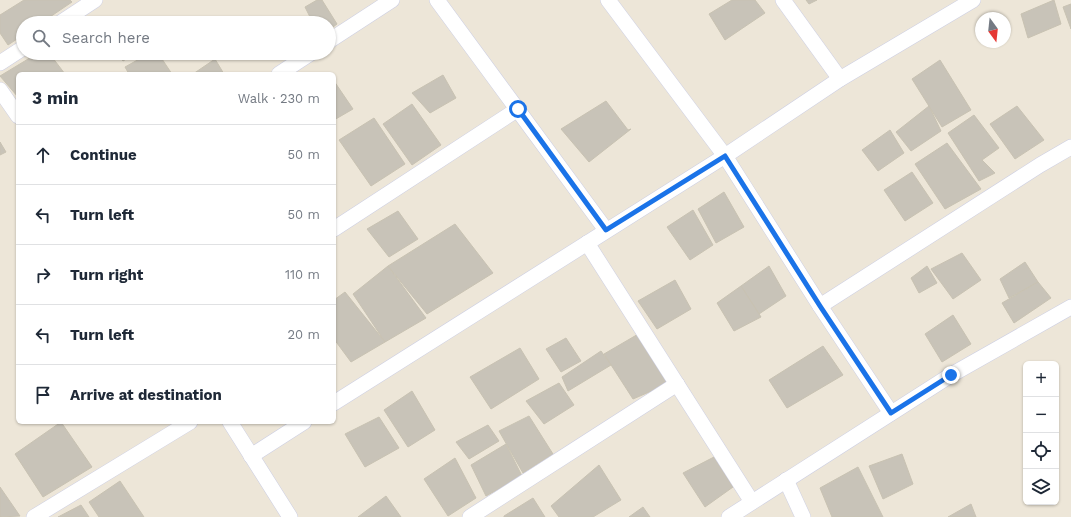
<!DOCTYPE html>
<meta charset="utf-8">
<style>
body{margin:0;font-family:"Work Sans",sans-serif;background:#f2f2f3;color:#1f2937}
.controls{position:absolute;right:12px;bottom:12px;display:grid;overflow:hidden;border-radius:6px;box-shadow:0 1px 3px #0004}
.controls button{width:36px;height:36px;display:grid;place-items:center;padding:0;border:0;border-bottom:1px solid #e0e1e3;background:#fff;color:#1f2937;font:20px sans-serif}
.compass{position:absolute;left:975px;top:12px;width:36px;height:36px;border-radius:50%;background:#fff;box-shadow:0 1px 3px #0004;rotate:165deg}
.stop{position:absolute;width:12px;height:12px;margin:-9px;border:3px solid #1a73e8;border-radius:50%;background:#fff}
.stop.end{background:#1a73e8;border-color:#fff;box-shadow:0 1px 4px #0008}
.list{margin:0;padding:0;list-style:none}
h2{display:flex;justify-content:space-between;align-items:center;height:52px;margin:0;padding:0 16px;font-size:17px}
h2 small{font-size:13px;font-weight:400;color:#747a83}
.list li{display:grid;grid-template-columns:26px 1fr auto;gap:12px;align-items:center;box-sizing:border-box;height:60px;padding:0 16px;border-top:1px solid #e0e1e3}
.list b{display:block;font-size:15px;white-space:nowrap}
.list em{font-size:13px;font-style:normal;color:#747a83}
.icon{flex:none;width:22px;height:22px;fill:none;stroke:currentColor;stroke-width:2;stroke-linecap:round;stroke-linejoin:round}
.map{position:relative;flex:none;width:1071px;height:517px;overflow:hidden}
.search{position:absolute;background:#fff;box-shadow:0 1px 3px #0004;left:16px;top:16px;width:320px;height:44px;display:flex;align-items:center;gap:10px;box-sizing:border-box;padding:0 14px;border-radius:22px;color:#747a83;font-size:15px}
.panel{position:absolute;background:#fff;box-shadow:0 1px 3px #0004;left:16px;top:72px;width:320px;height:352px;border-radius:6px}
.map>svg:first-child{display:block}
</style>
<div class="map">
<svg width="1071" height="517" viewBox="0 0 1071 517">
<rect width="100%" height="100%" fill="#ede6d8"/>
<g fill="#c8c3b8" stroke="#c8c2b2">
<polygon points="24,0 70,0 72,2 41,23 23,23 23,35 8,45 0,33 0,15"/>
<polygon points="317,0 322,0 337,24 329,30 329,23 313,23 305,7"/>
<polygon points="732,0 755,0 765,13 725,40 709,14"/>
<polygon points="806,0 817,0 809,4"/>
<polygon points="1054,0 1061,24 1028,38 1021,14"/>
<polygon points="1071,4 1071,29 1063,7"/>
<polygon points="38,53 49,53 65,74 18,74 18,97 0,76"/>
<polygon points="116,53 136,53 123,61"/>
<polygon points="150,53 158,53 172,74 129,74 125,67"/>
<polygon points="215,59 224,74 193,74"/>
<polygon points="940,60 971,110 942,127 912,79"/>
<polygon points="443,75 456,98 430,113 412,93"/>
<polygon points="334,81 353,109 334,120"/>
<polygon points="606,101 628,130 631,129 589,162 561,129"/>
<polygon points="412,104 441,145 412,165 383,124"/>
<polygon points="929,106 941,131 911,151 896,132"/>
<polygon points="1017,106 1044,140 1015,159 990,124"/>
<polygon points="974,115 999,148 982,160 995,173 979,181 948,133"/>
<polygon points="374,118 405,164 371,186 339,140"/>
<polygon points="890,130 904,153 878,171 862,150"/>
<polygon points="0,142 6,152 0,155"/>
<polygon points="947,143 981,189 945,209 915,164"/>
<polygon points="912,172 933,203 905,221 884,190"/>
<polygon points="724,192 744,227 716,243 698,209"/>
<polygon points="693,210 713,245 690,260 667,227"/>
<polygon points="398,211 418,239 389,257 367,229"/>
<polygon points="455,224 493,273 427,314 388,266"/>
<polygon points="962,253 981,280 953,299 931,269"/>
<polygon points="1025,262 1038,282 1009,298 1000,279"/>
<polygon points="388,266 426,318 385,342 353,294"/>
<polygon points="769,266 786,296 759,314 741,286"/>
<polygon points="927,266 937,283 919,293 911,278"/>
<polygon points="675,280 691,309 657,329 638,301"/>
<polygon points="1038,282 1051,298 1014,323 1002,303"/>
<polygon points="741,286 761,317 734,331 717,303"/>
<polygon points="345,292 385,342 351,362 334,339 334,300"/>
<polygon points="953,315 971,344 942,362 925,334"/>
<polygon points="640,333 670,383 633,399 604,354"/>
<polygon points="566,338 581,361 561,372 546,349"/>
<polygon points="823,346 843,375 787,408 769,380"/>
<polygon points="520,348 539,379 491,409 470,377"/>
<polygon points="601,351 611,365 568,391 562,377"/>
<polygon points="559,383 574,405 544,424 526,401"/>
<polygon points="412,391 435,430 408,447 384,410"/>
<polygon points="529,416 553,454 523,473 499,431"/>
<polygon points="379,417 399,448 365,467 345,434"/>
<polygon points="61,422 92,467 43,497 15,454"/>
<polygon points="488,425 499,441 469,459 456,442"/>
<polygon points="506,444 522,476 486,496 471,465"/>
<polygon points="902,454 913,484 883,499 869,466"/>
<polygon points="714,457 733,487 705,507 683,473"/>
<polygon points="455,458 476,498 448,516 424,479"/>
<polygon points="599,465 621,500 593,517 559,517 551,506"/>
<polygon points="858,467 883,517 832,517 820,488"/>
<polygon points="120,481 144,517 99,517 89,502"/>
<polygon points="0,487 20,516 0,517"/>
<polygon points="386,496 401,517 358,517"/>
<polygon points="533,498 545,517 504,517 504,516"/>
<polygon points="971,504 976,517 948,517"/>
<polygon points="81,505 89,517 58,517"/>
<polygon points="643,507 650,517 629,517"/>
</g>
<g fill="none" stroke-linecap="round" stroke-linejoin="round">
<defs>
<g id="street">
<polyline points="437,0 606,230"/>
<polyline points="608,0 725,156 820,306 891,413"/>
<polyline points="783,0 840,79"/>
<polyline points="60,23 95,0"/>
<polyline points="329,41 392,0"/>
<polyline points="0,63 23,48"/>
<polyline points="279,74 311,53"/>
<polyline points="0,90 18,116"/>
<polyline points="334,229 518,109"/>
<polyline points="587,243 752,502"/>
<polyline points="820,306 1040,165 1071,147"/>
<polyline points="334,403 725,156 840,79 973,0"/>
<polyline points="230,422 290,517"/>
<polyline points="251,456 304,422"/>
<polyline points="786,480 803,517"/>
<polyline points="34,517 190,422"/>
<polyline points="470,517 677,384"/>
<polyline points="729,517 951,375 1071,307"/>
</g>
</defs>
<use href="#street" stroke="#cdcfe3" stroke-width="16"/>
<use href="#street" stroke="#fff" stroke-width="15"/>
</g>
<g fill="none" stroke-linecap="round" stroke-linejoin="round">
<polyline stroke="#1a73e8" stroke-width="5" points="518,109 606,230 725,156 820,306 891,413 951,375"/>
</g>
</svg>
<div class="controls">
<button>+</button>
<button>−</button>
<button><svg class="icon" aria-label="locate" viewBox="0 0 24 24"><circle cx="12" cy="12" r="6"/><path d="M12 2v4M12 18v4M2 12h4M18 12h4"/></svg></button>
<button><svg class="icon" aria-label="layers" viewBox="0 0 24 24"><path d="M12 4l9 5-9 5-9-5zM3 14l9 5 9-5"/></svg></button>
</div>
<svg class="compass" viewBox="-18 -18 36 36"><path d="M0-13l5 13h-10z" fill="#e53935"/><path d="M0 13l5-13h-10z" fill="#747a83"/></svg>
<div class="stop" style="left:518px;top:109px"></div>
<div class="stop end" style="left:951px;top:375px"></div>
<div class="search"><svg class="icon" aria-label="search" viewBox="0 0 24 24"><circle cx="10" cy="10" r="6"/><path d="M15 15l6 6"/></svg>Search here</div>
<section class="panel">
<h2>3 min<small>Walk · 230 m</small></h2>
<ul class="list">
<li><svg class="icon" aria-label="ahead" viewBox="0 0 24 24"><path d="M12 20V5M6 11l6-6 6 6"/></svg><div><b>Continue</b></div><em>50 m</em></li>
<li><svg class="icon" aria-label="left" viewBox="0 0 24 24"><path d="M17 20v-9H6M10 6l-5 5 5 5"/></svg><div><b>Turn left</b></div><em>50 m</em></li>
<li><svg class="icon" aria-label="right" viewBox="0 0 24 24"><path d="M7 20v-9h11M14 6l5 5-5 5"/></svg><div><b>Turn right</b></div><em>110 m</em></li>
<li><svg class="icon" aria-label="left" viewBox="0 0 24 24"><path d="M17 20v-9H6M10 6l-5 5 5 5"/></svg><div><b>Turn left</b></div><em>20 m</em></li>
<li><svg class="icon" aria-label="arrive" viewBox="0 0 24 24"><path d="M6 21V4h12l-3 4 3 4H6"/></svg><div><b>Arrive at destination</b></div></li>
</ul>
</section>
</div>
